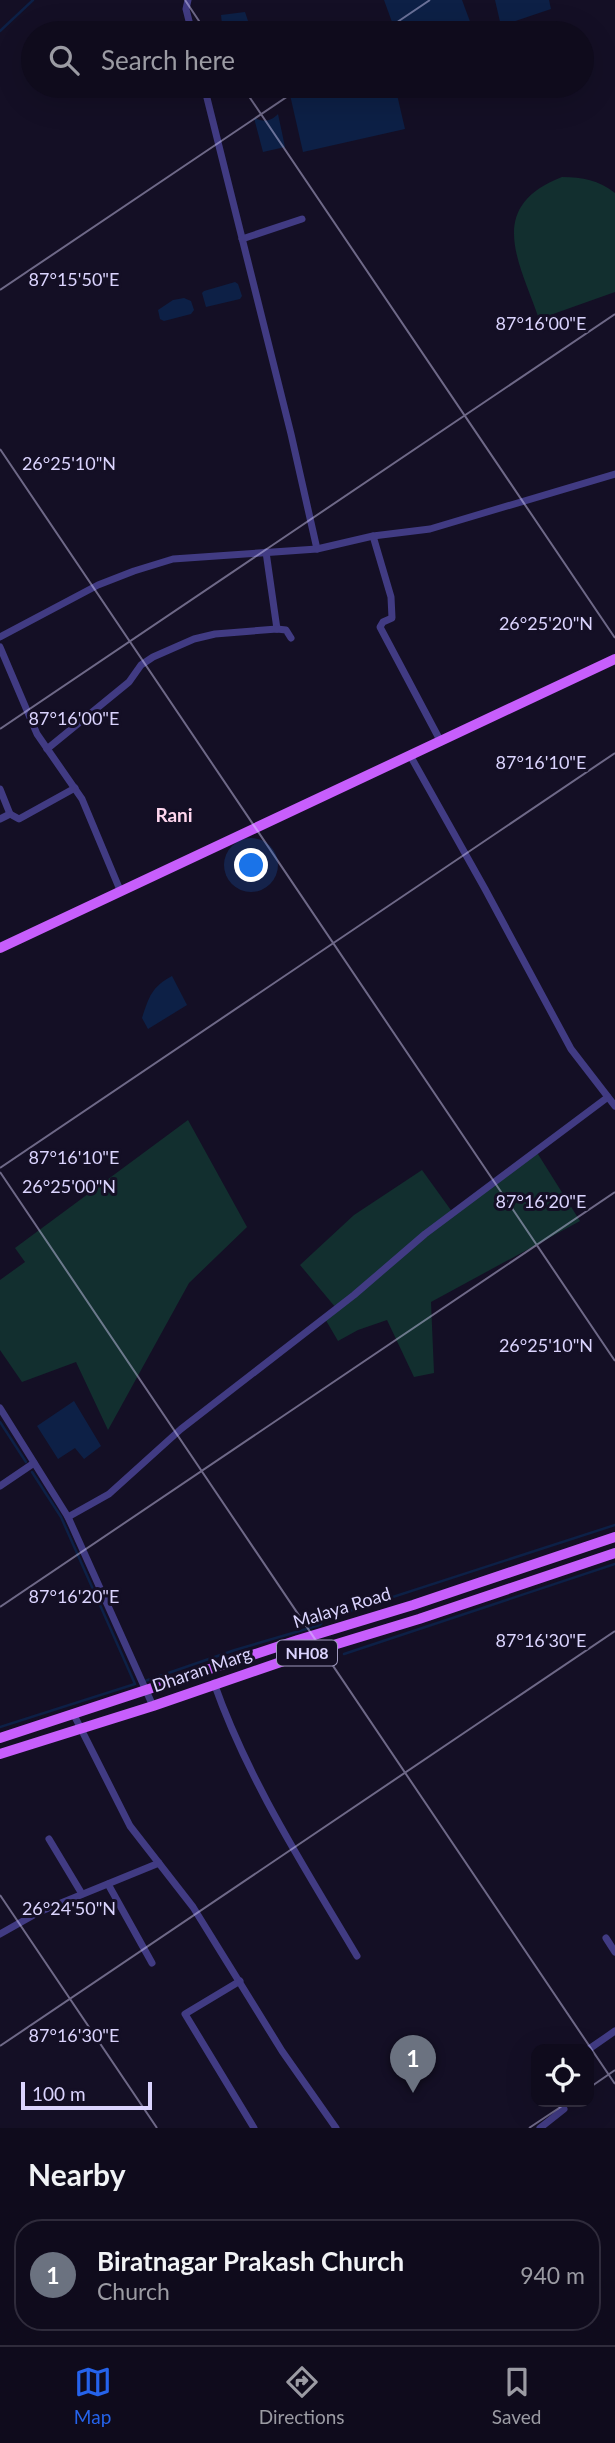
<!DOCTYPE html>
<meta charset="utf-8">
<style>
body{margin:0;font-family:Lato,sans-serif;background:#181425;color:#f1f3f6}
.controls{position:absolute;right:21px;bottom:21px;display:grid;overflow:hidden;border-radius:14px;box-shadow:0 7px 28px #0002}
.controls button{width:63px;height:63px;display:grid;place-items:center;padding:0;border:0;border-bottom:2px solid #2f2b3b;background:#0f0b1c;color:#f1f3f6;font:35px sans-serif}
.scale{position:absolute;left:21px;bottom:18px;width:131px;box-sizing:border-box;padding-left:7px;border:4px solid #dbd4fe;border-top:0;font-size:19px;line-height:24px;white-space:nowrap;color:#dbd4fe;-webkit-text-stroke:5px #140f25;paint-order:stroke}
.you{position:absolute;left:252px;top:866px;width:24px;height:24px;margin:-18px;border:5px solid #fff;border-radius:50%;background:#1a73e8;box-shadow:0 0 0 10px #1a73e833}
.badge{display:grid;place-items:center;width:46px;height:46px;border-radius:50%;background:#2563eb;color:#fff;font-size:23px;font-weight:700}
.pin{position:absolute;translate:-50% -58px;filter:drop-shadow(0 2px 4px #0008)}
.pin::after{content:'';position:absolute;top:37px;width:24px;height:21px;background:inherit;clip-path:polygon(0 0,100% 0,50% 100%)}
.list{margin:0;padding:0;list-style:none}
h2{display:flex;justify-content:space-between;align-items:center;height:91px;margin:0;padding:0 28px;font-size:30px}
h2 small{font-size:23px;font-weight:400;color:#9b9ba3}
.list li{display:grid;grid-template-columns:46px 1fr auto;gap:21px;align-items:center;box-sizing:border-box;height:112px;margin:0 14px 14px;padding:0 14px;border:2px solid #2f2b3b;border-radius:28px}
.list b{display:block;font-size:26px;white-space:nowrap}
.list p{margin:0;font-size:23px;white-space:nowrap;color:#9b9ba3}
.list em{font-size:23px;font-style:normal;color:#9b9ba3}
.icon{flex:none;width:38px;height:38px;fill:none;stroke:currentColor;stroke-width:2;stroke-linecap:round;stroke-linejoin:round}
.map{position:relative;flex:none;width:615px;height:2128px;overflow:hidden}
.search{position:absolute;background:#0f0b1c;box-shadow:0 7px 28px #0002;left:21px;right:21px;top:21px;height:77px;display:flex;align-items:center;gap:18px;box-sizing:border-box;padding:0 24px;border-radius:38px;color:#9b9ba3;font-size:26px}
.sheet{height:217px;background:#0f0b1c}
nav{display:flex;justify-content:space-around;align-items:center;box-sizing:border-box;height:98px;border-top:2px solid #2f2b3b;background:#0f0b1c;font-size:19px;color:#9b9ba3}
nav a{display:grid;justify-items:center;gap:4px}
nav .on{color:#2563eb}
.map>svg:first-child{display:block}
</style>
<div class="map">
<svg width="615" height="2128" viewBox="0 0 615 2128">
<rect width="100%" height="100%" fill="#140f25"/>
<g fill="#122f2f">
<path d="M562 177C583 177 598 180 615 193V292L539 319C519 261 485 207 562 177Z"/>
<polygon points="188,1120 247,1227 189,1283 108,1430 76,1362 22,1382 0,1350 0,1280 25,1262 15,1248"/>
<polygon points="536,1151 580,1221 431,1302 434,1373 414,1377 387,1320 358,1330 338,1341 324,1317 336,1308 300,1265 354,1215 422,1170 453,1213"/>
</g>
<g fill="#0d2046">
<polygon points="384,0 462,0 472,27 453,33 396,33"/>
<polygon points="495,0 549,0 551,9 501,26"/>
<polygon points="245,12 252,33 223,33 221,15"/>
<polygon points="288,86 395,86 405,129 303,152"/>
<path d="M278 114 285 147 263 152 254 118C264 122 270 122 278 114Z"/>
<polygon points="235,282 238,284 242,296 240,299 206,307 202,293 204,291"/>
<polygon points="184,298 191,301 194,310 191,314 164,321 160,319 158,310 173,300"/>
<path d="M172 976 187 1005 148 1029 142 1018C149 996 152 987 172 976Z"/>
<polygon points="74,1401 101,1446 84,1459 75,1448 58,1459 37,1426"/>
</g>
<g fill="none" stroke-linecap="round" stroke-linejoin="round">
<g stroke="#0d2046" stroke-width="2.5">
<polyline points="0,31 33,0"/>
<polyline points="0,1422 26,1462"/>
<polyline points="344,1654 615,1564"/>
<polyline points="145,1681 235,1650 320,1625 325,1619 615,1525"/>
<polyline points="0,1727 135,1684 61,1517 32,1472"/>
</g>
<g stroke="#413b83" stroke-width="7">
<polyline points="188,0 186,9 192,33"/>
<polyline points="204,86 291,434 317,549"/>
<polyline points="242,239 302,219"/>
<polyline points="373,536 391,597 392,618 383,622 380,627 441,742"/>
<polyline points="266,552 277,629"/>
<polyline points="0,637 98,585 134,571 173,559 317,549 373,536 430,529 615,474"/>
<polyline points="0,647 37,734 82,799 120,890"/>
<polyline points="47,749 129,682 141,665 153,657 194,639 215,634 277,629 286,630 291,638"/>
<polyline points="411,757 485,889 571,1049 615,1106"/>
<polyline points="0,789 10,814 19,819 75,788"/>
<polyline points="0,819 10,814"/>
<polyline points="0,1408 68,1517 153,1706"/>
<polyline points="0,1486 34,1463"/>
<polyline points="68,1517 109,1494 181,1429 354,1295 425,1234 608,1097"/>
<path d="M214 1683C248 1780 305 1868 357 1956"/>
<polyline points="74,1715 130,1826 193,1907 282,2051 336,2128"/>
<polyline points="49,1839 82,1894"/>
<polyline points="108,1884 152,1963"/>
<polyline points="0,1934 39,1912 159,1863"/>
<polyline points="606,1938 615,1952"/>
<polyline points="240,1981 185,2014 254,2128"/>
<polyline points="589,2049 615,2031"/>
<polyline points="540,2128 564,2109 559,2102"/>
</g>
<g stroke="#c75efc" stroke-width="10">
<polyline points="0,948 615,659"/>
<polyline points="0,1738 298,1640 413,1605 615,1537"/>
<polyline points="0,1754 153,1706 304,1654 419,1619 615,1553"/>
</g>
</g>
<path fill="none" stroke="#dbd4fe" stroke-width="2" stroke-opacity="0.45" d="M185 0 207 33M381 33 430 0M242 86 615 638M0 290 303 86M0 449 615 1361M0 729 615 314M0 1168 615 753M0 1172 615 2084M0 1607 615 1192M0 1895 157 2128M0 2046 615 1631M589 2088 615 2070M529 2128 568 2102"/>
<g text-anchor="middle" stroke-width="6" stroke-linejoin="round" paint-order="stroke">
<rect fill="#140f25" stroke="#9f99bd" stroke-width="2" x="277" y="1640.5" width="60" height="25" rx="5"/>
<g font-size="16" font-weight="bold" fill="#dbd4fe">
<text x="307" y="1659">NH08</text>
</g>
<g font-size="18" fill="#dbd4fe" stroke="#140f25">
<text transform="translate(342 1608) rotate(-17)" y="6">Malaya Road</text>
<text transform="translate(202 1670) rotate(-19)" y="6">Dharan Marg</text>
</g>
<g font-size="19" font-weight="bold" fill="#fed6ee" stroke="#140f25">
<text x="174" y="822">Rani</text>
</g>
</g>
<g font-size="18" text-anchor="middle" fill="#dbd4fe" stroke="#140f25" stroke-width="6" stroke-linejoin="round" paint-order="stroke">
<text x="74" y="286">87°15'50"E</text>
<text x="541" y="330">87°16'00"E</text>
<text x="69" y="470">26°25'10"N</text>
<text x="546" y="630">26°25'20"N</text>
<text x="74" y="725">87°16'00"E</text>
<text x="541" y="769">87°16'10"E</text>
<text x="74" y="1164">87°16'10"E</text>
<text x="69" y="1193">26°25'00"N</text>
<text x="541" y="1208">87°16'20"E</text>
<text x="546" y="1352">26°25'10"N</text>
<text x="74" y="1603">87°16'20"E</text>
<text x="541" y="1647">87°16'30"E</text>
<text x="69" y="1915">26°24'50"N</text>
<text x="74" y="2042">87°16'30"E</text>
</g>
</svg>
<div class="controls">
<button><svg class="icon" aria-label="locate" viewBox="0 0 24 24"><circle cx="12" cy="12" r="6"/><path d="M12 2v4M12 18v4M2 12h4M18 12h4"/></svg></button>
</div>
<div class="scale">100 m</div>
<div class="you"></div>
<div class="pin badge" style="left:413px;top:2093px;background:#6b7280">1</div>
<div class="search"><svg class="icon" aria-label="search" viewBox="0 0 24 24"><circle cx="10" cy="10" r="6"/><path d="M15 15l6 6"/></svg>Search here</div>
</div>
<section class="sheet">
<h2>Nearby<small></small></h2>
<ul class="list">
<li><span class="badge" style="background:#6b7280">1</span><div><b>Biratnagar Prakash Church</b><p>Church</p></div><em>940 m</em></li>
</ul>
</section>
<nav>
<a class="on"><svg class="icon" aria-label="map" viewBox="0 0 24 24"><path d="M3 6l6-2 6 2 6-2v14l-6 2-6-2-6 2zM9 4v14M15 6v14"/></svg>Map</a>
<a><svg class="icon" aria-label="directions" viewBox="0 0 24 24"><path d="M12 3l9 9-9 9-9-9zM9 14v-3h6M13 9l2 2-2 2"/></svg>Directions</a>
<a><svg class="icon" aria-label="saved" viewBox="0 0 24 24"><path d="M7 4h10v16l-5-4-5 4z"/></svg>Saved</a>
</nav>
